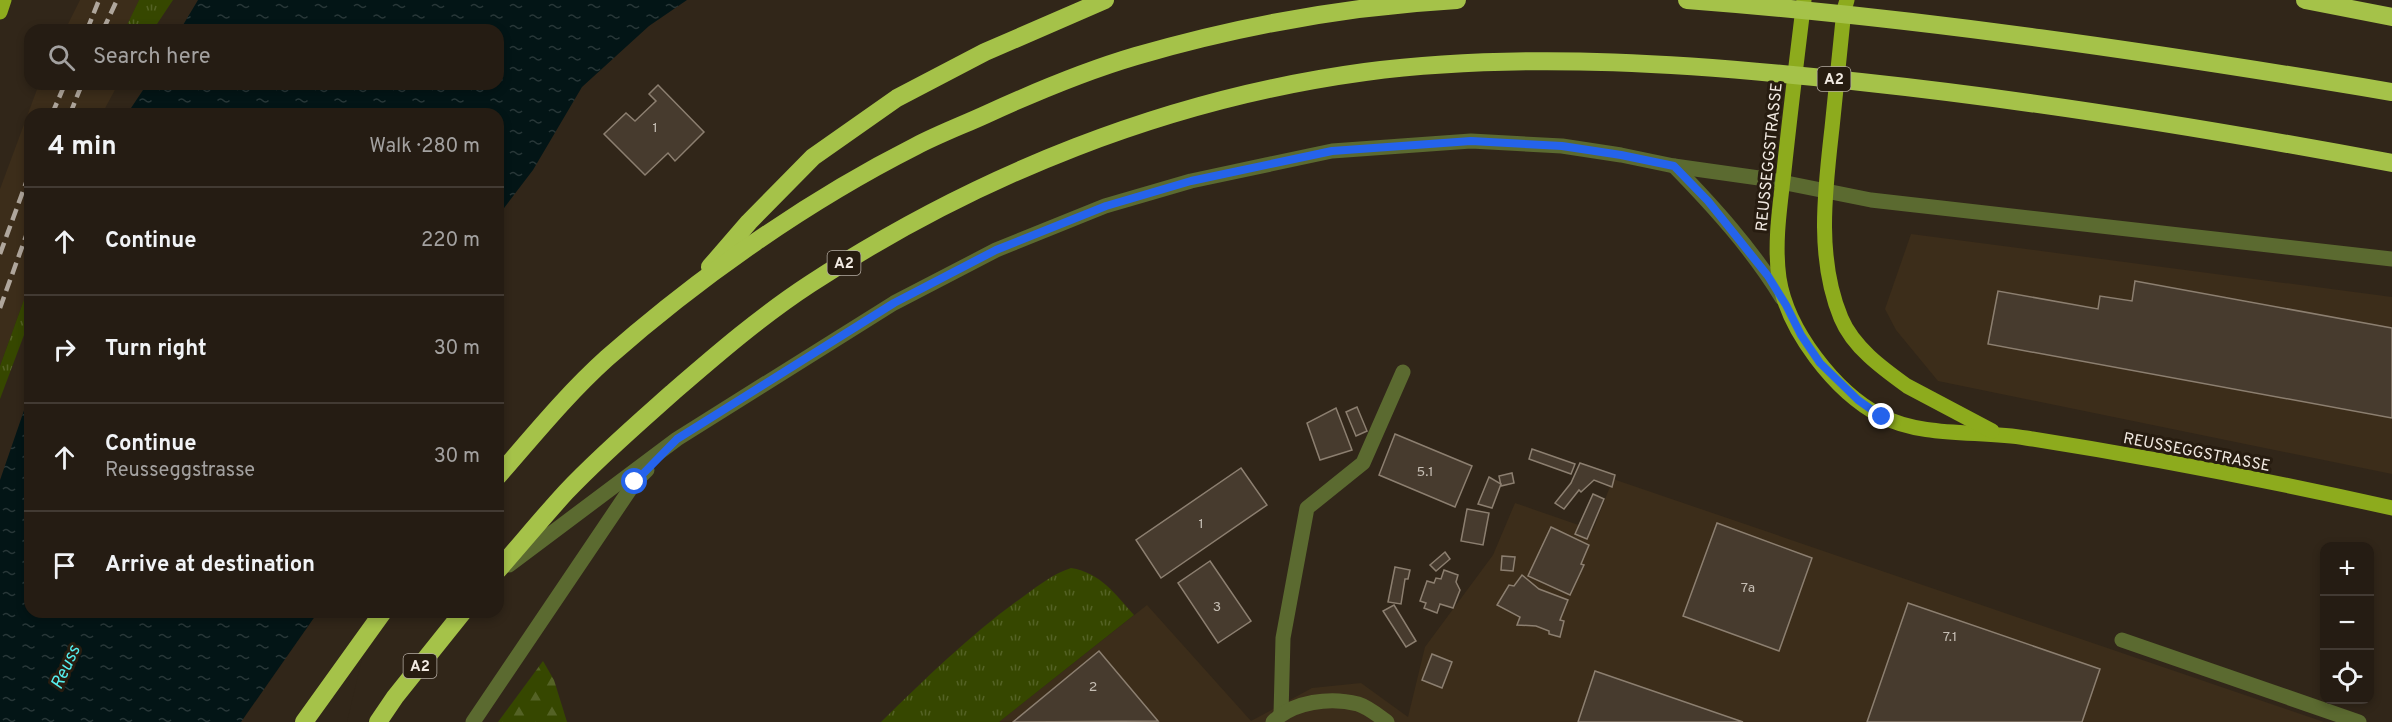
<!DOCTYPE html>
<meta charset="utf-8">
<style>
body{margin:0;font-family:Overpass,sans-serif;background:#312921;color:#f1f3f6}
.controls{position:absolute;right:18px;bottom:18px;display:grid;overflow:hidden;border-radius:12px;box-shadow:0 3px 9px #0003}
.controls button{width:54px;height:54px;display:grid;place-items:center;padding:0;border:0;border-bottom:2px solid #423a33;background:#251c13;color:#f1f3f6;font:30px sans-serif}
.stop{position:absolute;width:18px;height:18px;margin:-14px;border:4px solid #2563eb;border-radius:50%;background:#fff}
.stop.end{background:#2563eb;border-color:#fff;box-shadow:0 2px 6px #0008}
.list{margin:0;padding:0;list-style:none}
h2{display:flex;justify-content:space-between;align-items:center;height:78px;margin:0;padding:0 24px;font-size:26px}
h2 small{font-size:20px;font-weight:400;color:#a3a1a0}
.list li{display:grid;grid-template-columns:39px 1fr auto;gap:18px;align-items:center;box-sizing:border-box;height:108px;padding:0 24px;border-top:2px solid #423a33}
.list b{display:block;font-size:22px;white-space:nowrap}
.list p{margin:0;font-size:20px;white-space:nowrap;color:#a3a1a0}
.list em{font-size:20px;font-style:normal;color:#a3a1a0}
.icon{flex:none;width:33px;height:33px;fill:none;stroke:currentColor;stroke-width:2;stroke-linecap:round;stroke-linejoin:round}
.map{position:relative;flex:none;width:2392px;height:722px;overflow:hidden}
.search{position:absolute;background:#251c13;box-shadow:0 3px 9px #0003;left:24px;top:24px;width:480px;height:66px;display:flex;align-items:center;gap:15px;box-sizing:border-box;padding:0 21px;border-radius:18px;color:#a3a1a0;font-size:22px}
.panel{position:absolute;background:#251c13;box-shadow:0 3px 9px #0003;left:24px;top:108px;width:480px;height:510px;border-radius:18px}
.map>svg:first-child{display:block}
</style>
<div class="map">
<svg width="2392" height="722" viewBox="0 0 2392 722">
<defs>
<pattern id="grass-tufts" width="24" height="20" patternUnits="userSpaceOnUse" patternTransform="scale(1.5)"><rect width="24" height="20" fill="#364700"/><path d="M3 7l-1-3M5 7V3M7 7l1-3M15 17l-1-3M17 17v-4M19 17l1-3" fill="none" stroke="#546225"/></pattern>
<pattern id="forest-firs" width="22" height="20" patternUnits="userSpaceOnUse" patternTransform="scale(1.5)"><rect width="22" height="20" fill="#364700"/><path d="M5 1l3.5 6h-7zM16 11l3.5 6h-7z" fill="#546225"/></pattern>
<pattern id="water-ripples" width="26" height="14" patternUnits="userSpaceOnUse" patternTransform="scale(1.5)"><rect width="26" height="14" fill="#031516"/><path d="M2 4q2-2 4 0t4 0M15 11q2-2 4 0t4 0" fill="none" stroke="#283738"/></pattern>
</defs>
<rect width="100%" height="100%" fill="#312619"/>
<g fill="#3c2d1a">
<polygon points="80,0 139,0 125,30 65,30"/>
<polygon points="39,84 118,84 102,114 30,114 30,283 0,366 0,189"/>
<polygon points="1911,234 2392,297 2392,474 1938,381 1896,330 1885,309"/>
<polygon points="1613,479 2324,722 999,722 1147,605 1251,721 1312,688 1361,683 1408,717 1425,647 1493,555 1515,503 1593,530"/>
</g>
<g fill="url(#grass-tufts)">
<polygon points="139,0 173,0 153,30 135,30 127,25"/>
<polygon points="30,283 30,319 0,399 0,366"/>
<path d="M1071 568C1101 573 1115 594 1134 615L999 722H881C926 678 972 633 1024 596 1039 585 1053 574 1071 568Z"/>
</g>
<polygon fill="url(#forest-firs)" points="543,661 554,680 567,722 498,722"/>
<g fill="url(#water-ripples)">
<polygon points="198,0 687,0 649,26 582,87 533,170 498,216 498,114 127,114 147,84 498,84 498,30 180,30"/>
<polygon points="30,393 30,612 370,612 344,722 0,722 0,480"/>
</g>
<polygon fill="#312619" points="318,612 373,612 347,722 241,722"/>
<g fill="#473b2e" stroke="#8c7f70" stroke-width="1.5">
<polygon points="658,85 704,132 675,161 668,153 645,175 604,134 626,113 635,121 656,101 649,94"/>
<polygon points="2135,281 2392,328 2392,418 1988,344 1998,291 2098,309 2100,296 2132,301"/>
<polygon points="1357,407 1367,431 1356,436 1346,412"/>
<polygon points="1336,408 1352,450 1320,460 1307,423"/>
<polygon points="1395,434 1472,466 1455,507 1379,475"/>
<polygon points="1532,449 1575,464 1571,474 1529,459"/>
<polygon points="1580,463 1615,475 1612,487 1594,480 1581,492 1579,490 1564,509 1555,503 1571,483"/>
<polygon points="1241,468 1267,505 1161,578 1136,540"/>
<polygon points="1512,473 1514,483 1501,486 1499,476"/>
<polygon points="1489,477 1501,484 1492,508 1478,504"/>
<polygon points="1593,494 1604,499 1587,539 1575,534"/>
<polygon points="1467,509 1489,513 1483,545 1461,541"/>
<polygon points="1717,523 1812,558 1779,651 1683,616"/>
<polygon points="1551,527 1589,545 1581,564 1584,565 1570,595 1528,576"/>
<polygon points="1445,552 1450,559 1436,571 1430,565"/>
<polygon points="1502,556 1515,557 1513,571 1501,570"/>
<polygon points="1210,561 1251,621 1218,643 1178,583"/>
<polygon points="1395,567 1410,570 1408,579 1405,579 1401,604 1388,602"/>
<polygon points="1444,570 1458,575 1456,582 1460,590 1453,608 1440,604 1437,613 1424,608 1426,603 1420,601 1427,581 1434,583 1436,578 1441,579"/>
<polygon points="1522,575 1539,589 1568,600 1560,620 1564,621 1560,637 1549,634 1549,631 1536,626 1517,625 1520,617 1497,605 1509,585 1514,586"/>
<polygon points="1908,603 2100,669 2082,722 1867,722"/>
<polygon points="1394,605 1416,641 1406,647 1383,611"/>
<polygon points="1099,651 1158,721 1013,722"/>
<polygon points="1432,654 1452,662 1442,688 1422,680"/>
<polygon points="1595,671 1743,722 1578,722"/>
</g>
<g fill="none" stroke-linecap="round" stroke-linejoin="round">
<g stroke="#5b6a30" stroke-width="15">
<path d="M1674 166C1714 207 1752 249 1782 298"/>
<polyline points="509,565 677,439 894,303 996,250 1105,206 1191,181 1332,151 1471,141 1562,146 1621,155 1674,166 1766,179 1871,200 2392,259"/>
<polyline points="2122,640 2359,722"/>
<polyline points="1281,714 1283,638 1307,508 1363,463 1403,372"/>
<polyline points="473,722 635,482 647,470"/>
<path d="M1273 722C1293 701 1331 697 1358 704 1368 707 1379 716 1387 722"/>
</g>
<g stroke="#8dab1d" stroke-width="15">
<path d="M1804 0C1797 57 1790 114 1784 171 1780 206 1774 243 1779 278 1787 330 1835 392 1881 416 1924 438 1980 430 2026 438 2148 457 2271 481 2392 508"/>
<path d="M1847 0 1844 10C1840 49 1836 89 1832 128 1825 190 1816 258 1841 318 1853 347 1882 368 1907 386L1992 431"/>
<polyline points="0,12 4,0"/>
</g>
<g stroke="#a5c249" stroke-width="18">
<path d="M1687 0C1923 18 2158 53 2392 92"/>
<polyline points="2305,0 2392,17"/>
<polyline points="710,267 749,222 813,157 897,98 985,52 1105,0"/>
<path d="M498 476C533 436 567 394 607 358 699 277 807 201 916 146 939 134 963 125 987 114 1035 92 1085 71 1136 56 1239 26 1351 6 1457 0"/>
<path d="M498 570C521 544 543 517 566 492 599 457 636 425 672 393 716 355 761 316 810 284 977 175 1166 99 1365 72 1528 51 1699 64 1861 82 2039 101 2216 130 2392 163"/>
<polyline points="304,722 383,612"/>
<polyline points="378,722 395,697 463,612"/>
</g>
<g stroke="#afa69c" stroke-width="4.5" stroke-dasharray="12 6" stroke-linecap="butt">
<polyline points="87,30 99,0"/>
<polyline points="103,30 117,0"/>
<polyline points="52,114 65,84"/>
<polyline points="70,114 82,84"/>
<polyline points="0,254 30,172"/>
<polyline points="0,308 30,225"/>
</g>
</g>
<g fill="none" stroke-linecap="round" stroke-linejoin="round">
<polyline stroke="#2563eb" stroke-width="8" points="635,482 677,439 894,303 996,250 1106,206 1191,181 1332,151 1471,141 1562,146 1621,155 1674,166 1708,201 1768,276 1786,305 1801,335 1820,363 1858,400 1882,417"/>
</g>
<g text-anchor="middle" stroke-width="6" stroke-linejoin="round" paint-order="stroke">
<g font-size="14" fill="#c6beb4">
<text x="655" y="132">1</text>
<text x="1425" y="476">5.1</text>
<text x="1201" y="528">1</text>
<text x="1748" y="592">7a</text>
<text x="1217" y="611">3</text>
<text x="1950" y="641">7.1</text>
<text x="1093" y="691">2</text>
</g>
<g fill="#271c10" stroke="#b4aca2" stroke-width="1.5">
<rect x="1817.5" y="67" width="33" height="24" rx="4.5"/>
<rect x="827.5" y="251" width="33" height="24" rx="4.5"/>
<rect x="403.5" y="654" width="33" height="24" rx="4.5"/>
</g>
<g font-size="15" font-weight="bold" fill="#f1e9e1">
<text x="1834" y="84">A2</text>
<text x="844" y="268">A2</text>
<text x="420" y="671">A2</text>
</g>
<g font-size="16" fill="#f1e9e1" stroke="#271c10">
<text transform="translate(1768 157) rotate(-84)" y="6">REUSSEGGSTRASSE</text>
<text transform="translate(2197 451) rotate(11)" y="6">REUSSEGGSTRASSE</text>
</g>
<g font-size="18" font-style="italic" fill="#5ee" stroke="#271c10">
<text transform="translate(65 667) rotate(-65)" y="6">Reuss</text>
</g>
</g>
</svg>
<div class="controls">
<button>+</button>
<button>−</button>
<button><svg class="icon" aria-label="locate" viewBox="0 0 24 24"><circle cx="12" cy="12" r="6"/><path d="M12 2v4M12 18v4M2 12h4M18 12h4"/></svg></button>
</div>
<div class="stop" style="left:635px;top:482px"></div>
<div class="stop end" style="left:1882px;top:417px"></div>
<div class="search"><svg class="icon" aria-label="search" viewBox="0 0 24 24"><circle cx="10" cy="10" r="6"/><path d="M15 15l6 6"/></svg>Search here</div>
<section class="panel">
<h2>4 min<small>Walk · 280 m</small></h2>
<ul class="list">
<li><svg class="icon" aria-label="ahead" viewBox="0 0 24 24"><path d="M12 20V5M6 11l6-6 6 6"/></svg><div><b>Continue</b></div><em>220 m</em></li>
<li><svg class="icon" aria-label="right" viewBox="0 0 24 24"><path d="M7 20v-9h11M14 6l5 5-5 5"/></svg><div><b>Turn right</b></div><em>30 m</em></li>
<li><svg class="icon" aria-label="ahead" viewBox="0 0 24 24"><path d="M12 20V5M6 11l6-6 6 6"/></svg><div><b>Continue</b><p>Reusseggstrasse</p></div><em>30 m</em></li>
<li><svg class="icon" aria-label="arrive" viewBox="0 0 24 24"><path d="M6 21V4h12l-3 4 3 4H6"/></svg><div><b>Arrive at destination</b></div></li>
</ul>
</section>
</div>
